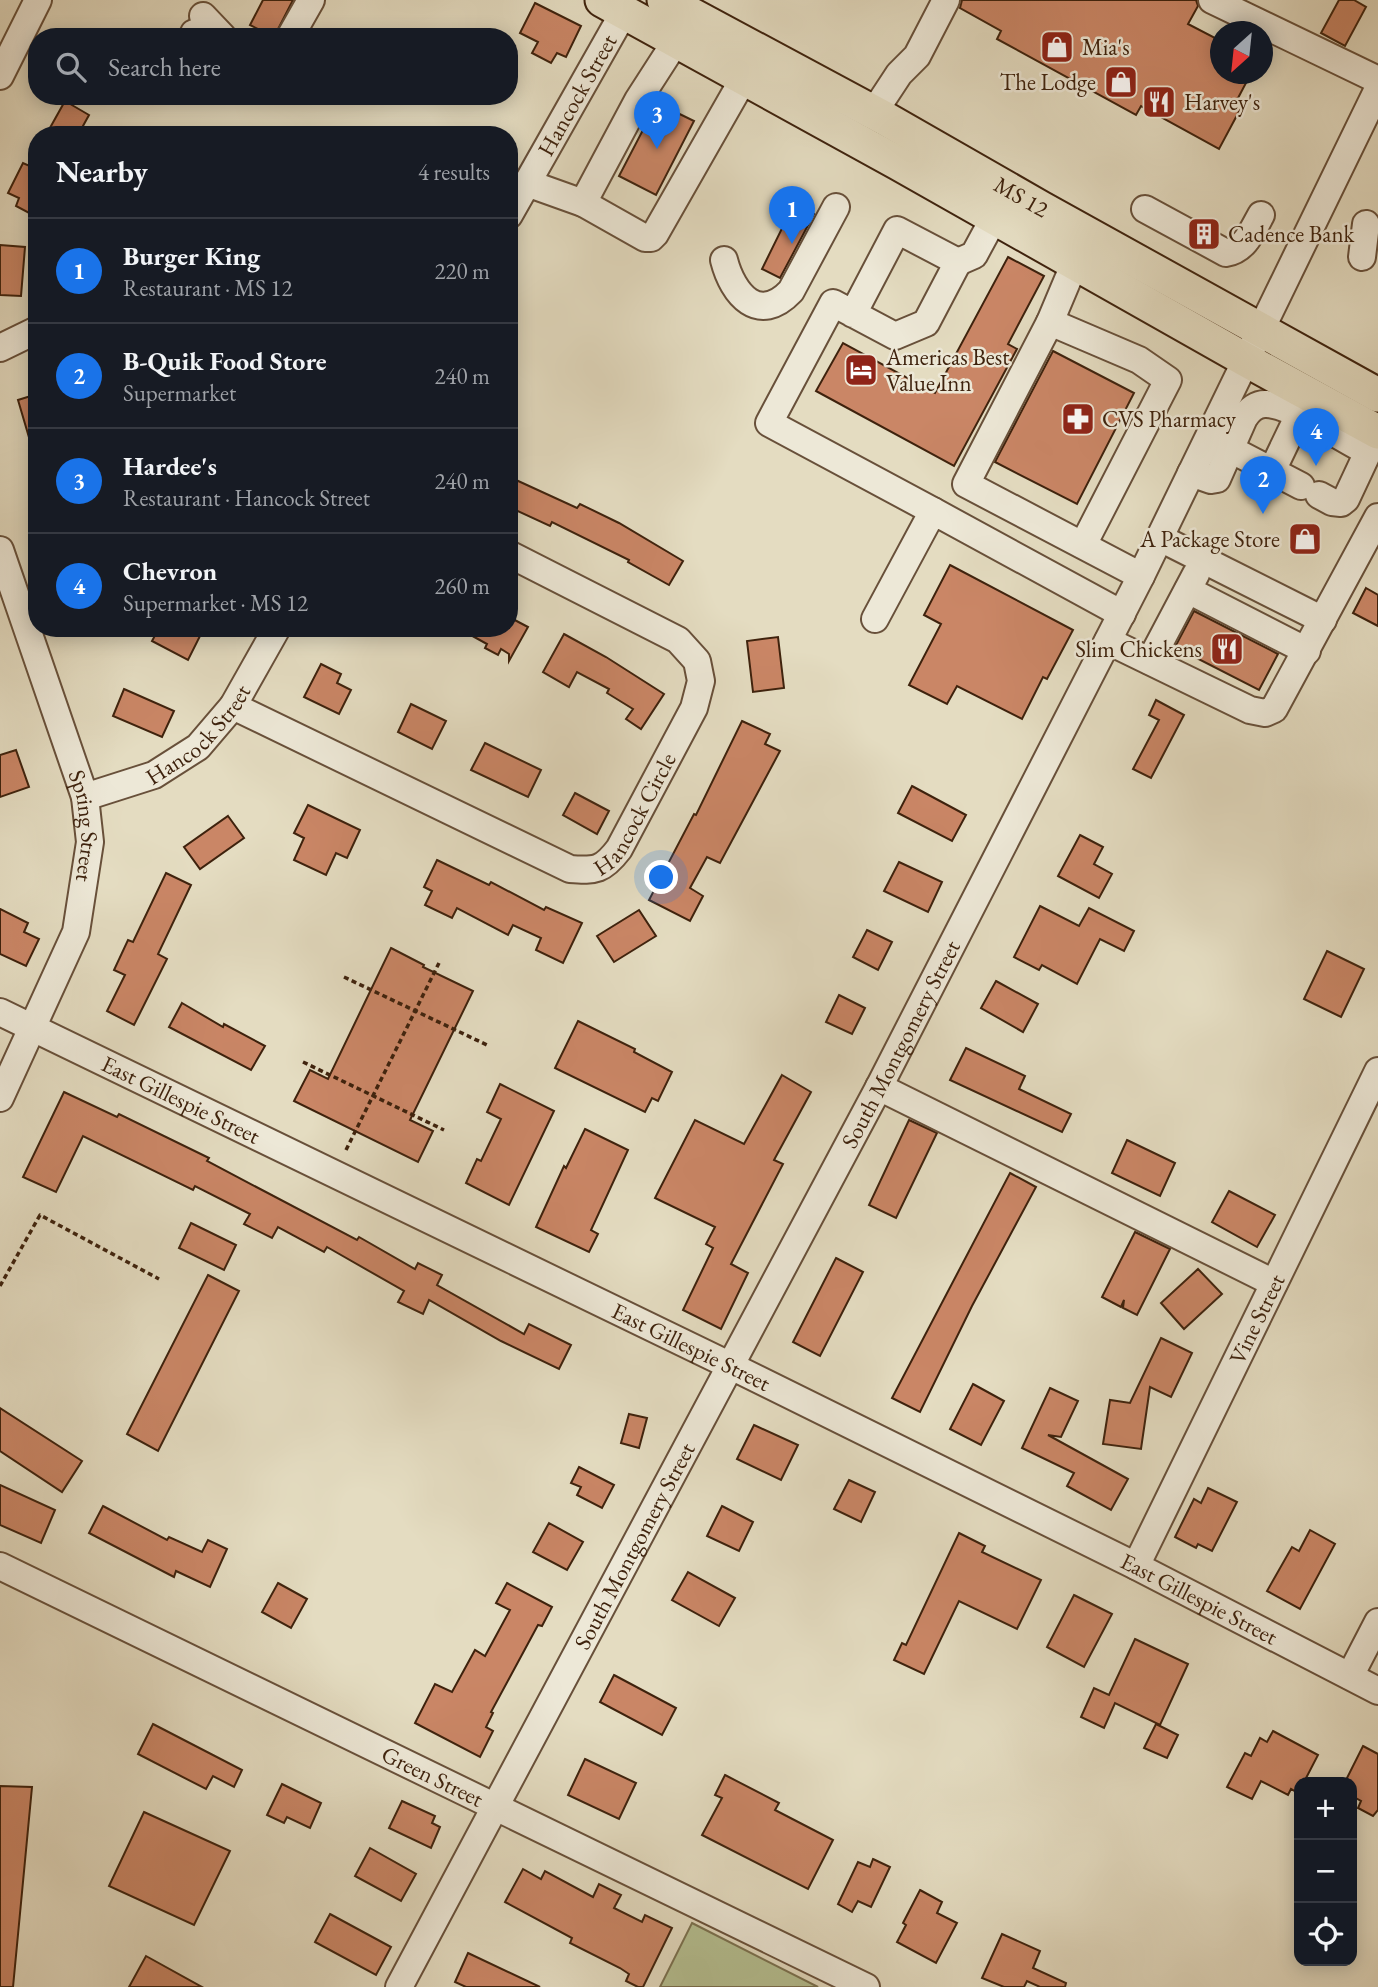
<!DOCTYPE html>
<meta charset="utf-8">
<style>
body{margin:0;font-family:"EB Garamond",serif;background:#20242c;color:#f1f3f6}
.controls{position:absolute;right:21px;bottom:21px;display:grid;overflow:hidden;border-radius:14px;box-shadow:0 4px 18px #0003}
.controls button{width:63px;height:63px;display:grid;place-items:center;padding:0;border:0;border-bottom:2px solid #363941;background:#171b24;color:#f1f3f6;font:35px sans-serif}
.compass{position:absolute;left:1210px;top:21px;width:63px;height:63px;border-radius:50%;background:#171b24;box-shadow:0 4px 18px #0003;rotate:207deg}
.you{position:absolute;left:662px;top:878px;width:24px;height:24px;margin:-18px;border:5px solid #fff;border-radius:50%;background:#1a73e8;box-shadow:0 0 0 10px #1a73e833}
.badge{display:grid;place-items:center;width:46px;height:46px;border-radius:50%;background:#1a73e8;color:#fff;font-size:23px;font-weight:700}
.pin{position:absolute;translate:-50% -58px;filter:drop-shadow(0 2px 4px #0008)}
.pin::after{content:'';position:absolute;top:37px;width:24px;height:21px;background:inherit;clip-path:polygon(0 0,100% 0,50% 100%)}
.list{margin:0;padding:0;list-style:none}
h2{display:flex;justify-content:space-between;align-items:center;height:91px;margin:0;padding:0 28px;font-size:30px}
h2 small{font-size:23px;font-weight:400;color:#9ea1a6}
.list li{display:grid;grid-template-columns:46px 1fr auto;gap:21px;align-items:center;box-sizing:border-box;height:105px;padding:0 28px;border-top:2px solid #363941}
.list b{display:block;font-size:26px;white-space:nowrap}
.list p{margin:0;font-size:23px;white-space:nowrap;color:#9ea1a6}
.list em{font-size:23px;font-style:normal;color:#9ea1a6}
.icon{flex:none;width:38px;height:38px;fill:none;stroke:currentColor;stroke-width:2;stroke-linecap:round;stroke-linejoin:round}
.map{position:relative;flex:none;width:1378px;height:1987px;overflow:hidden}
.search{position:absolute;background:#171b24;box-shadow:0 4px 18px #0003;left:28px;top:28px;width:490px;height:77px;display:flex;align-items:center;gap:18px;box-sizing:border-box;padding:0 24px;border-radius:28px;color:#9ea1a6;font-size:26px}
.panel{position:absolute;background:#171b24;box-shadow:0 4px 18px #0003;left:28px;top:126px;width:490px;height:511px;border-radius:28px}
.map>svg:first-child{display:block}
</style>
<div class="map">
<svg width="1378" height="1987" viewBox="0 0 1378 1987">
<rect width="100%" height="100%" fill="#e4dcc1"/>
<filter id="stains"><feTurbulence type="fractalNoise" baseFrequency=".00286" numOctaves="4"/><feColorMatrix values="0 0 0 0 .2 0 0 0 0 .09 0 0 0 0 .02 0 0 0 .5 -.17"/></filter>
<radialGradient id="worn" r=".72"><stop offset=".6" stop-color="#630" stop-opacity="0"/><stop offset="1" stop-color="#630" stop-opacity=".3"/></radialGradient>
<polygon fill="#b5c092" stroke="#7a7150" stroke-width="2" points="692,1923 818,1987 660,1987"/>
<g fill="#ca8666" stroke="#3e220d" stroke-width="2">
<polygon points="263,0 293,0 274,37 250,25"/>
<polygon points="962,0 1196,0 1198,6 1188,24 1221,41 1221,74 1233,74 1247,81 1237,100 1243,104 1219,149 1141,106 1136,115 997,39 1001,31 960,8"/>
<polygon points="1339,0 1354,0 1366,7 1345,46 1321,33"/>
<polygon points="535,3 581,26 566,57 557,53 551,63 532,53 538,42 520,33"/>
<polygon points="65,101 89,115 78,135 46,135"/>
<polygon points="657,103 694,121 656,195 619,176"/>
<polygon points="37,161 37,206 31,214 16,206 19,198 8,193 23,163 34,168"/>
<polygon points="794,204 814,214 780,278 762,269"/>
<polygon points="0,245 25,247 21,296 0,295"/>
<polygon points="1008,257 1044,276 1008,344 1017,349 954,466 816,391 843,343 935,393"/>
<polygon points="1053,351 1134,393 1077,504 995,462"/>
<polygon points="37,394 37,450 33,451 18,400"/>
<polygon points="516,480 577,508 580,504 619,523 683,561 669,585 628,562 629,560 552,522 550,526 509,507 509,495"/>
<polygon points="950,565 1073,630 1047,679 1043,677 1022,719 957,686 947,704 909,685 941,624 924,615"/>
<polygon points="1366,588 1378,595 1378,626 1353,613"/>
<polygon points="1194,611 1278,654 1259,690 1175,647"/>
<polygon points="509,617 528,627 509,661 509,654 501,649 498,655 485,648 487,644 458,628 509,628"/>
<polygon points="159,628 204,628 188,660 152,641"/>
<polygon points="564,634 606,657 664,694 641,729 626,719 633,709 607,693 609,689 577,672 569,687 543,672"/>
<polygon points="778,637 784,688 753,692 747,641"/>
<polygon points="321,664 341,674 337,683 351,690 339,714 304,697"/>
<polygon points="124,689 174,711 162,737 113,716"/>
<polygon points="1156,700 1184,715 1151,778 1133,769 1159,720 1149,715"/>
<polygon points="411,704 446,721 432,749 398,732"/>
<polygon points="742,721 770,734 765,744 780,751 720,863 707,857 690,888 703,896 690,921 649,900 694,814 696,815"/>
<polygon points="485,743 541,770 528,797 471,770"/>
<polygon points="16,750 29,787 0,797 0,755"/>
<polygon points="912,786 966,815 952,841 898,813"/>
<polygon points="575,793 609,811 597,834 563,815"/>
<polygon points="308,805 360,830 347,858 336,853 326,875 294,860 304,838 294,833"/>
<polygon points="228,816 244,838 200,869 184,847"/>
<polygon points="1080,835 1103,847 1094,864 1112,874 1099,898 1058,876"/>
<polygon points="437,860 489,885 491,882 544,910 546,907 582,923 563,963 536,950 541,938 513,925 508,935 457,908 452,918 425,905 432,891 424,887"/>
<polygon points="899,862 942,882 928,912 884,891"/>
<polygon points="166,873 191,885 158,954 167,959 134,1025 107,1011 125,975 114,970 128,940 133,942"/>
<polygon points="1040,906 1079,926 1089,908 1134,931 1124,951 1100,939 1077,984 1042,965 1039,970 1014,957"/>
<polygon points="0,909 28,923 24,932 39,939 26,966 0,954"/>
<polygon points="639,910 656,936 614,962 597,936"/>
<polygon points="867,930 892,942 878,970 853,957"/>
<polygon points="391,948 424,965 423,967 473,991 410,1120 433,1131 418,1162 294,1101 310,1070 328,1079"/>
<polygon points="1327,951 1364,969 1341,1017 1304,999"/>
<polygon points="996,981 1038,1004 1023,1032 981,1008"/>
<polygon points="839,995 865,1008 852,1034 826,1022"/>
<polygon points="182,1003 223,1027 224,1024 265,1046 251,1070 169,1027"/>
<polygon points="578,1021 635,1049 634,1052 672,1072 658,1101 652,1098 645,1112 555,1068"/>
<polygon points="966,1048 1025,1076 1019,1089 1071,1114 1062,1132 950,1080"/>
<polygon points="782,1075 811,1092 774,1160 783,1164 731,1264 748,1273 721,1329 683,1310 713,1248 706,1244 715,1227 655,1198 695,1120 744,1144"/>
<polygon points="500,1084 554,1111 509,1205 466,1183 477,1159 481,1161 501,1119 487,1112"/>
<polygon points="64,1092 117,1117 119,1114 209,1158 207,1161 357,1240 359,1237 415,1269 418,1263 442,1275 437,1285 524,1334 529,1324 571,1345 559,1369 501,1341 429,1300 423,1314 398,1302 404,1291 327,1247 324,1252 278,1227 272,1238 244,1224 250,1214 195,1186 193,1190 83,1136 56,1192 23,1177"/>
<polygon points="909,1120 937,1133 896,1218 869,1205"/>
<polygon points="585,1129 628,1150 591,1230 598,1234 589,1252 536,1227 564,1166 566,1168"/>
<polygon points="1127,1140 1175,1163 1160,1196 1112,1173"/>
<polygon points="1010,1173 1036,1187 972,1306 920,1412 892,1398"/>
<polygon points="1229,1191 1275,1215 1257,1247 1212,1222"/>
<polygon points="191,1223 236,1245 224,1270 179,1248"/>
<polygon points="1135,1232 1170,1249 1137,1315 1123,1308 1124,1300 1121,1307 1102,1297"/>
<polygon points="836,1258 863,1272 820,1356 793,1342"/>
<polygon points="1198,1269 1222,1294 1184,1329 1161,1303"/>
<polygon points="208,1275 239,1291 158,1451 127,1434"/>
<polygon points="1161,1338 1192,1353 1171,1397 1150,1387 1141,1449 1103,1444 1110,1400 1130,1403"/>
<polygon points="973,1384 1004,1401 981,1445 950,1429"/>
<polygon points="1050,1388 1078,1401 1061,1437 1048,1435 1128,1479 1111,1510 1067,1486 1074,1473 1022,1448"/>
<polygon points="0,1408 82,1461 62,1492 0,1451"/>
<polygon points="629,1414 647,1418 639,1448 621,1443"/>
<polygon points="754,1425 798,1445 781,1480 737,1459"/>
<polygon points="579,1467 614,1485 602,1508 577,1495 581,1487 571,1483"/>
<polygon points="849,1480 875,1492 861,1522 834,1509"/>
<polygon points="0,1485 55,1510 41,1543 0,1525"/>
<polygon points="1208,1488 1237,1502 1212,1551 1198,1544 1196,1548 1175,1537 1194,1499 1201,1503"/>
<polygon points="103,1506 167,1540 169,1537 202,1552 208,1540 227,1549 210,1587 176,1571 174,1577 89,1533"/>
<polygon points="722,1506 753,1522 739,1551 707,1536"/>
<polygon points="549,1523 583,1542 567,1570 533,1552"/>
<polygon points="1310,1530 1335,1544 1300,1609 1267,1591 1292,1547 1299,1551"/>
<polygon points="959,1533 985,1546 982,1552 1041,1580 1017,1629 959,1601 924,1674 894,1660 902,1643 906,1645"/>
<polygon points="688,1572 735,1598 719,1626 672,1600"/>
<polygon points="278,1583 307,1599 291,1628 262,1612"/>
<polygon points="507,1583 552,1607 542,1626 538,1625 491,1712 493,1713 486,1727 493,1731 480,1757 415,1723 435,1684 452,1692 475,1650 485,1656 510,1610 496,1603"/>
<polygon points="1074,1595 1112,1614 1084,1667 1047,1647"/>
<polygon points="1135,1639 1188,1664 1160,1725 1115,1703 1104,1728 1081,1717 1094,1688 1109,1695"/>
<polygon points="614,1675 676,1708 662,1735 600,1702"/>
<polygon points="153,1724 242,1770 234,1787 213,1776 206,1789 138,1754"/>
<polygon points="1156,1724 1178,1735 1167,1758 1144,1748"/>
<polygon points="1273,1731 1318,1755 1304,1782 1299,1782 1298,1793 1291,1789 1288,1795 1261,1781 1252,1799 1227,1787 1245,1753 1251,1756 1260,1738 1267,1742"/>
<polygon points="1363,1746 1378,1754 1378,1810 1373,1816 1358,1808 1361,1801 1352,1796 1352,1782 1345,1782"/>
<polygon points="585,1759 636,1783 619,1819 568,1795"/>
<polygon points="725,1775 779,1803 775,1810 833,1840 808,1889 702,1835 722,1798 715,1795"/>
<polygon points="282,1784 321,1803 310,1828 287,1817 284,1823 267,1815"/>
<polygon points="0,1786 32,1787 13,1987 0,1987"/>
<polygon points="402,1801 435,1816 432,1823 440,1827 431,1848 389,1828"/>
<polygon points="144,1812 230,1851 194,1925 109,1886"/>
<polygon points="370,1848 416,1874 401,1901 355,1876"/>
<polygon points="873,1859 890,1867 871,1907 858,1901 852,1912 838,1904 858,1862 870,1867"/>
<polygon points="523,1869 541,1879 545,1871 593,1897 599,1884 621,1895 614,1908 642,1922 645,1915 672,1928 643,1987 638,1987 626,1981 629,1974 620,1968 570,1943 572,1938 505,1902"/>
<polygon points="920,1890 942,1902 937,1913 957,1923 936,1963 897,1942 906,1925 903,1923"/>
<polygon points="330,1914 391,1947 376,1975 315,1942"/>
<polygon points="1002,1934 1040,1951 1033,1968 1066,1983 1065,1987 1040,1987 1027,1981 1024,1987 1004,1987 982,1978"/>
<polygon points="468,1953 540,1987 466,1987 455,1982"/>
<polygon points="146,1956 202,1987 129,1987"/>
</g>
<g fill="none" stroke-linecap="round" stroke-linejoin="round">
<defs>
<g id="minor">
<polyline points="1212,0 1378,80"/>
<polyline points="203,16 223,37"/>
<polyline points="194,33 197,37"/>
<polyline points="290,37 311,0"/>
<polyline points="676,41 638,100 583,203 645,238 651,238 655,234 744,78"/>
<polyline points="0,76 38,0"/>
<polyline points="874,112 899,74 917,56 946,0"/>
<polyline points="527,183 583,203"/>
<path d="M1145 209 1226 253C1245 250 1252 231 1261 215"/>
<path id="s1" d="M509 215 624 12"/>
<polyline points="1362,257 1366,224"/>
<path d="M724 260C733 295 759 325 791 291L836 207"/>
<polyline points="958,262 974,255 994,218"/>
<polyline points="1074,265 1050,322 966,484 1141,576"/>
<polyline points="853,314 897,230 958,262 926,323 895,336 833,303 769,423 933,511"/>
<polyline points="1050,322 1139,360 1168,380 1083,545"/>
<polyline points="0,348 37,330"/>
<polyline points="1230,449 1301,486"/>
<polyline points="1272,471 1306,400"/>
<path d="M1191 473 1211 480 1217 479 1244 418C1249 410 1257 403 1267 404 1294 406 1342 439 1368 452L1378 433"/>
<polyline points="1319,495 1332,502 1341,503 1346,499 1368,452"/>
<polyline points="1160,538 1323,620"/>
<path id="s2" d="M0 550 85 797 90 842 76 932 0 1098"/>
<polyline points="1188,590 1307,651"/>
<polyline points="875,619 933,511 1122,614"/>
<polyline points="1108,641 1250,710 1265,713 1274,709 1378,517"/>
<polyline points="1150,661 1196,574"/>
<path id="s3" d="M233 706 570 869C596 871 603 870 619 849L694 708 701 681 697 661 678 640 509 554"/>
<path id="s4" d="M85 797 154 775 198 747 233 706 277 628"/>
<path id="s5" d="M0 1012 729 1365 1136 1566 1378 1691"/>
<polyline points="879,1087 1274,1283"/>
<path id="s6" d="M0 1566 866 1987"/>
<path id="s7" d="M1136 1566 1378 1071"/>
<polyline points="1350,1676 1378,1622"/>
<path id="s8" d="M399 1987 879 1087 1141 576 1378 89"/>
</g>
<g id="major">
<polyline points="602,0 898,163 1246,360 1378,432"/>
<path id="s9" d="M664 0 884 118 1041 208 1378 395"/>
</g>
</defs>
<use href="#minor" stroke="#68503a" stroke-width="30"/>
<use href="#major" stroke="#3e220d" stroke-width="37"/>
<g stroke="#3e220d" stroke-width="3.5" stroke-dasharray="5 3.5" stroke-linecap="butt">
<polyline points="344,977 487,1045"/>
<polyline points="303,1062 444,1130"/>
<polyline points="346,1150 439,963"/>
<polyline points="0,1286 40,1215 159,1279"/>
</g>
<use href="#minor" stroke="#ede8d7" stroke-width="26"/>
<use href="#major" stroke="#e4dcc1" stroke-width="33"/>
</g>
<defs>
<symbol id="shop-square" viewBox="-11 -11 22 22"><rect x="-9" y="-9" width="18" height="18" rx="4" fill="#8f2418" stroke="#ede8d7"/><path d="M-5-2.5h2.3a2.7 3.5 0 0 1 5.4 0H5L5.5 6h-11ZM-1.5-2.5h3a1.5 2.3 0 0 0-3 0Z" fill="#fff"/></symbol>
<symbol id="restaurant-square" viewBox="-11 -11 22 22"><rect x="-9" y="-9" width="18" height="18" rx="4" fill="#8f2418" stroke="#ede8d7"/><path d="M-5-6h1v4h1v-4h1v4h1v-4h1v5L-1.5 .5V6h-2V.5L-5-1ZM5-6V6H3V1.5H1.5Q1.5-4 5-6Z" fill="#fff"/></symbol>
<symbol id="building-square" viewBox="-11 -11 22 22"><rect x="-9" y="-9" width="18" height="18" rx="4" fill="#8f2418" stroke="#ede8d7"/><path d="M-4-6H4V6H1V3H-1V6H-4ZM-2.5-4.3h1.7v1.8h-1.7ZM.8-4.3h1.7v1.8H.8ZM-2.5-1h1.7V.8h-1.7ZM.8-1h1.7V.8H.8Z" fill="#fff"/></symbol>
<symbol id="hotel-square" viewBox="-11 -11 22 22"><rect x="-9" y="-9" width="18" height="18" rx="4" fill="#8f2418" stroke="#ede8d7"/><path d="M-6-4.5h1.5V1H6V5H4.5V3h-9V5H-6ZM-4 0a1.8 1.8 0 1 1 3.6 0ZM.5 0V-2.5h3Q6-2.5 6 0Z" fill="#fff"/></symbol>
<symbol id="pharmacy-square" viewBox="-11 -11 22 22"><rect x="-9" y="-9" width="18" height="18" rx="4" fill="#8f2418" stroke="#ede8d7"/><path d="M-2-6h4v4h4v4h-4v4h-4v-4h-4v-4h4Z" fill="#fff"/></symbol>
</defs>
<g fill-rule="evenodd">
<use href="#shop-square" x="1038" y="28" width="38" height="38"/>
<use href="#shop-square" x="1102" y="63" width="38" height="38"/>
<use href="#restaurant-square" x="1140" y="83" width="38" height="38"/>
<use href="#building-square" x="1185" y="215" width="38" height="38"/>
<use href="#hotel-square" x="842" y="351" width="38" height="38"/>
<use href="#pharmacy-square" x="1059" y="400" width="38" height="38"/>
<use href="#shop-square" x="1286" y="520" width="38" height="38"/>
<use href="#restaurant-square" x="1208" y="630" width="38" height="38"/>
</g>
<g text-anchor="middle" stroke-width="5" stroke-linejoin="round" paint-order="stroke">
<g font-size="23" fill="#3e220d" stroke="#ede8d7" text-anchor="start">
<text x="1082" y="55">Mia's</text>
<text x="1096" y="90" text-anchor="end">The Lodge</text>
<text x="1184" y="110">Harvey's</text>
<text x="1228" y="242">Cadence Bank</text>
<text x="886" y="365">Americas Best<tspan x="886" dy="26">Value Inn</tspan></text>
<text x="1102" y="427">CVS Pharmacy</text>
<text x="1280" y="547" text-anchor="end">A Package Store</text>
<text x="1202" y="657" text-anchor="end">Slim Chickens</text>
</g>
<g font-size="23" fill="#3e220d" stroke="#ede8d7">
<text dy="8" stroke="none"><textPath href="#s1" startOffset="138">Hancock Street</textPath></text>
<text dy="8" stroke="none"><textPath href="#s9" startOffset="408">MS 12</textPath></text>
<text dy="8" stroke="none"><textPath href="#s4" startOffset="133">Hancock Street</textPath></text>
<text dy="8" stroke="none"><textPath href="#s3" startOffset="469">Hancock Circle</textPath></text>
<text dy="8" stroke="none"><textPath href="#s2" startOffset="290">Spring Street</textPath></text>
<text dy="8" stroke="none"><textPath href="#s8" startOffset="1068">South Montgomery Street</textPath></text>
<text dy="8" stroke="none"><textPath href="#s5" startOffset="201">East Gillespie Street</textPath></text>
<text dy="8" stroke="none"><textPath href="#s7" startOffset="275">Vine Street</textPath></text>
<text dy="8" stroke="none"><textPath href="#s5" startOffset="768">East Gillespie Street</textPath></text>
<text dy="8" stroke="none"><textPath href="#s8" startOffset="500">South Montgomery Street</textPath></text>
<text dy="8" stroke="none"><textPath href="#s5" startOffset="1335">East Gillespie Street</textPath></text>
<text dy="8" stroke="none"><textPath href="#s6" startOffset="481">Green Street</textPath></text>
</g>
</g>
<rect width="100%" height="100%" filter="url(#stains)"/>
<rect width="100%" height="100%" fill="url(#worn)"/>
</svg>
<div class="controls">
<button>+</button>
<button>−</button>
<button><svg class="icon" aria-label="locate" viewBox="0 0 24 24"><circle cx="12" cy="12" r="6"/><path d="M12 2v4M12 18v4M2 12h4M18 12h4"/></svg></button>
</div>
<svg class="compass" viewBox="-18 -18 36 36"><path d="M0-13l5 13h-10z" fill="#e53935"/><path d="M0 13l5-13h-10z" fill="#9ea1a6"/></svg>
<div class="you"></div>
<div class="pin badge" style="left:792px;top:244px">1</div>
<div class="pin badge" style="left:1263px;top:514px">2</div>
<div class="pin badge" style="left:657px;top:149px">3</div>
<div class="pin badge" style="left:1316px;top:466px">4</div>
<div class="search"><svg class="icon" aria-label="search" viewBox="0 0 24 24"><circle cx="10" cy="10" r="6"/><path d="M15 15l6 6"/></svg>Search here</div>
<section class="panel">
<h2>Nearby<small>4 results</small></h2>
<ul class="list">
<li><span class="badge">1</span><div><b>Burger King</b><p>Restaurant · MS 12</p></div><em>220 m</em></li>
<li><span class="badge">2</span><div><b>B-Quik Food Store</b><p>Supermarket</p></div><em>240 m</em></li>
<li><span class="badge">3</span><div><b>Hardee's</b><p>Restaurant · Hancock Street</p></div><em>240 m</em></li>
<li><span class="badge">4</span><div><b>Chevron</b><p>Supermarket · MS 12</p></div><em>260 m</em></li>
</ul>
</section>
</div>
